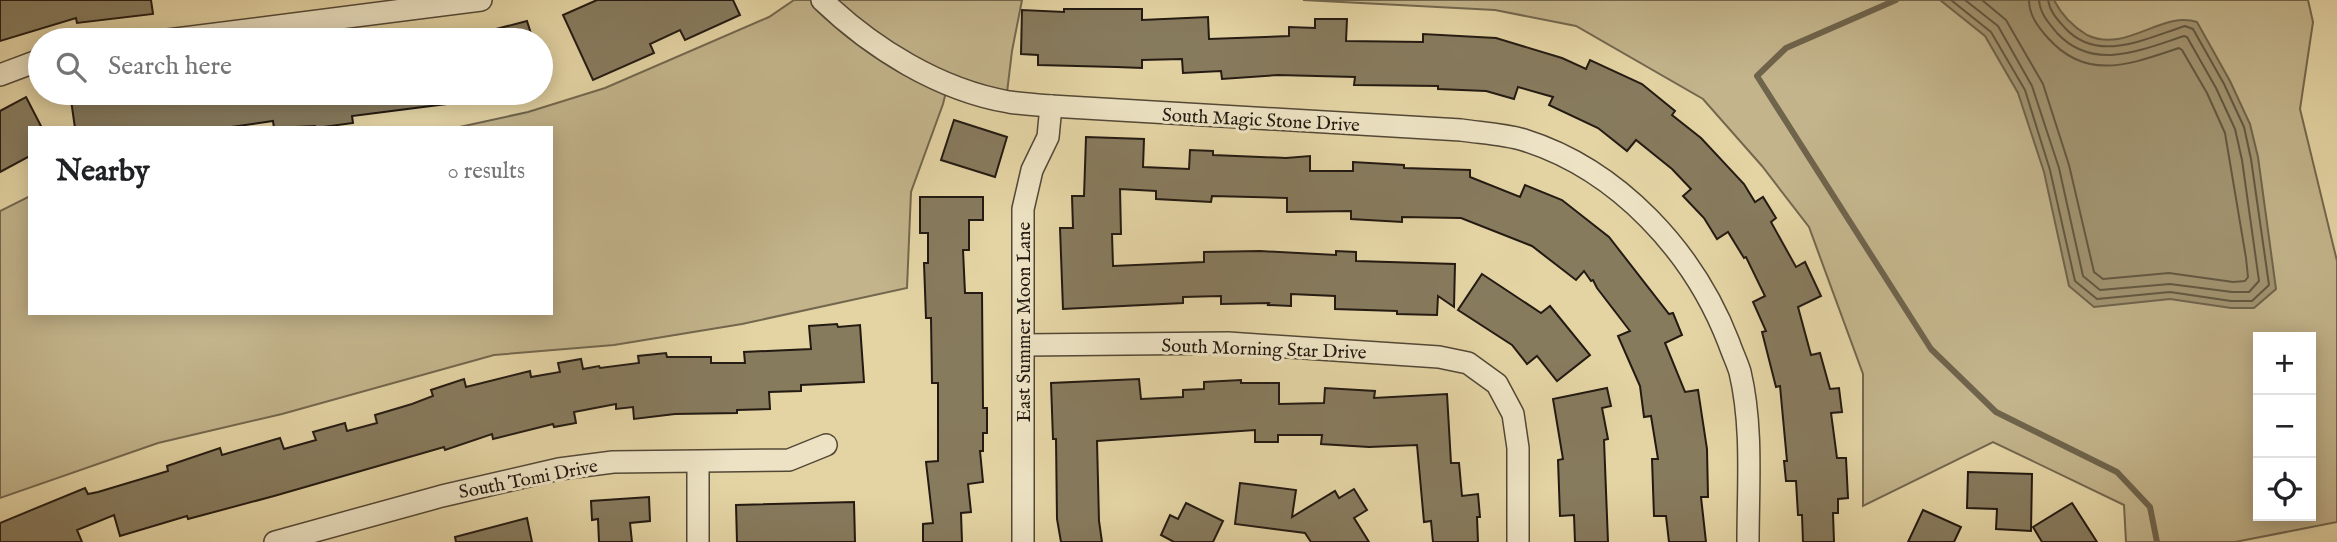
<!DOCTYPE html>
<meta charset="utf-8">
<style>
body{margin:0;font-family:"IM FELL English",serif;background:#f2f2f2;color:#202124}
.controls{position:absolute;right:21px;bottom:21px;display:grid;overflow:hidden;border-radius:0px;box-shadow:0 4px 18px #0003}
.controls button{width:63px;height:63px;display:grid;place-items:center;padding:0;border:0;border-bottom:2px solid #e0e0e0;background:#fff;color:#202124;font:35px sans-serif}
.list{margin:0;padding:0;list-style:none}
h2{display:flex;justify-content:space-between;align-items:center;height:91px;margin:0;padding:0 28px;font-size:30px}
h2 small{font-size:23px;font-weight:400;color:#757577}
.icon{flex:none;width:38px;height:38px;fill:none;stroke:currentColor;stroke-width:2;stroke-linecap:round;stroke-linejoin:round}
.map{position:relative;flex:none;width:2337px;height:542px;overflow:hidden}
.search{position:absolute;background:#fff;box-shadow:0 4px 18px #0003;left:28px;top:28px;width:525px;height:77px;display:flex;align-items:center;gap:18px;box-sizing:border-box;padding:0 24px;border-radius:38px;color:#757577;font-size:26px}
.panel{position:absolute;background:#fff;box-shadow:0 4px 18px #0003;left:28px;top:126px;width:525px;height:189px;border-radius:0px}
.map>svg:first-child{display:block}
</style>
<div class="map">
<svg width="2337" height="542" viewBox="0 0 2337 542">
<rect width="100%" height="100%" fill="#e4d4a4"/>
<filter id="stains"><feTurbulence type="fractalNoise" baseFrequency=".00286" numOctaves="4"/><feColorMatrix values="0 0 0 0 .2 0 0 0 0 .09 0 0 0 0 .02 0 0 0 .5 -.17"/></filter>
<radialGradient id="worn" r=".72"><stop offset=".6" stop-color="#630" stop-opacity="0"/><stop offset="1" stop-color="#630" stop-opacity=".3"/></radialGradient>
<g fill="#c3b48b" stroke="#73674e" stroke-width="2" fill-rule="evenodd">
<polygon points="794,0 1022,0 1012,51 1006,101 948,84 943,104 911,192 907,288 742,324 614,345 494,355 282,414 158,443 0,498 0,211 30,196 30,313 551,313 551,128 455,128 528,112 605,88 769,17"/>
<path d="M1303 0H2308L2313 22 2300 109 2337 261V522L2235 542H2126L2124 505 1993 442 1863 506V374L1809 227 1762 166 1703 99 1576 26 1495 10ZM2258 337H2311V516H2258Z"/>
</g>
<path fill="#a29572" stroke="#6f644c" stroke-width="2" d="M1940 0H2054C2062 16 2072 26 2087 35 2126 54 2162 10 2197 22L2230 81 2250 124 2258 157 2276 289 2254 308H2231L2170 299 2094 307 2069 286 2044 172 2018 93 1985 36Z"/>
<g fill="none" stroke-linecap="round" stroke-linejoin="round">
<g stroke="#625842" stroke-width="2">
<path d="M1951 0 1991 32 2025 90 2050 170 2075 281 2097 299 2170 292 2231 301H2252L2269 285 2251 159 2244 127 2224 84 2193 29 2185 26C2147 38 2098 64 2065 28 2057 19 2050 12 2048 0"/>
<path d="M1965 0 1998 26 2032 86 2059 168 2083 276 2100 290 2170 284 2232 292H2249L2259 281 2242 160 2235 129 2216 88 2187 37 2184 36C2141 50 2093 72 2057 33 2049 23 2040 14 2039 0"/>
<path d="M1982 0 2006 20 2043 84 2069 165 2094 272 2103 279 2169 273 2233 282 2245 281 2248 277 2246 258 2225 133 2207 93 2182 50 2179 48C2131 64 2087 82 2048 38 2038 27 2029 15 2029 0"/>
</g>
<polyline stroke="#6f644c" stroke-width="6" points="1896,0 1786,48 1757,76 1931,349 1996,412 2117,472 2150,507 2157,542"/>
</g>
<g fill="#877b5e" stroke="#231a12" stroke-width="2">
<polygon points="0,0 151,0 153,14 77,23 76,18 0,41"/>
<polygon points="597,0 733,0 740,15 685,40 680,30 650,44 654,53 593,80 563,15"/>
<polygon points="1064,9 1142,9 1142,20 1208,17 1209,39 1289,36 1289,27 1315,28 1315,19 1347,19 1346,41 1423,42 1423,34 1496,38 1562,58 1586,69 1590,60 1642,84 1675,111 1672,115 1701,138 1744,184 1755,202 1763,197 1776,218 1771,222 1796,267 1805,262 1821,296 1798,307 1811,355 1820,353 1830,389 1839,388 1842,412 1831,413 1837,458 1846,458 1848,498 1838,499 1838,513 1833,513 1834,542 1803,542 1802,515 1798,515 1796,481 1786,481 1784,461 1787,461 1780,386 1776,387 1762,332 1766,331 1753,302 1765,296 1746,257 1744,258 1728,232 1717,239 1704,218 1683,196 1691,189 1672,169 1636,140 1627,151 1598,128 1549,105 1553,97 1518,87 1514,99 1486,91 1438,89 1438,86 1354,85 1355,77 1278,75 1222,79 1221,71 1183,73 1182,59 1142,60 1142,68 1116,67 1038,65 1038,55 1021,54 1022,10 1064,12"/>
<polygon points="527,21 533,40 474,40 473,35"/>
<polygon points="70,93 454,93 454,103 352,116 353,123 316,128 315,126 274,128 273,121 224,128 75,128"/>
<polygon points="26,97 42,128 30,128 30,156 0,172 0,111"/>
<polygon points="954,120 1007,137 995,177 941,160"/>
<polygon points="1086,137 1144,139 1143,167 1189,169 1190,150 1213,151 1213,155 1286,158 1310,156 1310,171 1353,171 1353,162 1404,165 1404,168 1470,170 1470,177 1520,197 1525,185 1562,200 1609,237 1669,314 1673,313 1682,335 1665,343 1685,392 1698,390 1707,449 1708,497 1701,497 1706,542 1669,542 1666,516 1654,516 1652,459 1658,459 1651,416 1644,417 1640,386 1618,336 1630,331 1597,288 1593,280 1591,281 1584,271 1576,280 1532,246 1461,218 1402,217 1402,222 1351,219 1351,211 1287,212 1287,198 1212,196 1211,202 1156,199 1156,191 1120,189 1121,234 1112,234 1113,266 1204,262 1204,252 1260,251 1336,255 1336,251 1356,252 1356,261 1455,264 1454,307 1438,296 1437,315 1397,314 1397,311 1335,309 1335,296 1291,294 1291,306 1268,305 1269,303 1221,304 1221,296 1183,297 1183,303 1063,309 1060,228 1073,228 1072,196 1084,196"/>
<polygon points="920,197 983,197 983,220 969,220 969,250 963,250 965,293 982,293 983,408 987,408 987,433 983,433 983,451 980,451 983,482 968,484 971,512 961,513 962,542 923,542 923,524 933,523 926,462 938,461 938,383 932,383 931,318 926,318 924,263 928,263 928,233 920,233"/>
<polygon points="1482,274 1541,313 1550,306 1590,355 1557,381 1537,356 1527,364 1512,345 1458,310"/>
<polygon points="837,324 838,327 860,325 864,382 801,385 801,391 769,392 770,409 737,410 737,413 675,414 634,419 633,407 616,409 616,404 574,412 576,423 554,427 553,424 493,439 492,434 445,450 444,447 274,496 188,519 187,516 120,536 114,515 77,530 82,542 0,542 0,523 85,488 88,494 98,492 168,471 167,466 220,448 222,455 280,438 284,449 316,440 313,432 345,423 347,431 377,423 375,415 412,404 433,396 431,390 464,379 466,387 530,371 531,377 560,372 558,363 581,359 583,369 599,366 600,368 639,363 638,356 666,353 667,357 711,357 711,363 745,363 744,352 811,349 809,326"/>
<polygon points="1139,379 1141,399 1183,397 1183,390 1204,389 1204,382 1241,380 1241,383 1279,383 1279,404 1324,403 1325,388 1375,391 1374,398 1447,394 1451,463 1459,463 1462,496 1478,494 1480,517 1477,517 1478,542 1433,542 1431,521 1424,522 1417,445 1369,447 1321,444 1322,435 1278,435 1278,442 1255,442 1255,430 1097,441 1099,521 1102,542 1061,542 1057,519 1056,439 1053,439 1051,383"/>
<polygon points="1607,388 1611,406 1602,408 1608,439 1604,440 1608,542 1575,542 1574,515 1560,516 1558,460 1563,459 1553,399"/>
<polygon points="1968,472 2032,474 2031,531 1996,529 1997,509 1967,508"/>
<polygon points="1240,483 1296,490 1292,517 1335,491 1339,498 1354,489 1367,510 1354,518 1369,542 1311,542 1305,533 1235,524"/>
<polygon points="649,497 650,521 630,523 632,542 599,542 598,519 592,520 591,501"/>
<polygon points="854,502 855,542 737,542 736,505"/>
<polygon points="1186,503 1223,521 1213,542 1174,542 1161,535 1170,515 1178,519"/>
<polygon points="2072,503 2097,542 2042,542 2033,527"/>
<polygon points="1923,510 1961,527 1954,542 1908,542"/>
<polygon points="527,518 532,542 456,542 455,537"/>
</g>
<g fill="none" stroke-linecap="round" stroke-linejoin="round">
<defs>
<g id="minor">
<path d="M822 0C872 48 939 90 1009 102 1023 104 1037 105 1051 106L1461 130C1481 133 1504 134 1524 140 1619 170 1694 252 1729 343 1732 352 1737 362 1740 372 1753 427 1748 486 1748 542"/>
<polyline points="168,40 481,0"/>
<polyline points="0,75 40,60"/>
<polyline points="1024,345 1228,343 1439,357 1468,363 1497,384 1513,414 1518,448 1518,542"/>
<polyline points="275,542 442,496 559,469 613,462 789,460 826,445"/>
<polyline points="698,542 698,462"/>
<polyline points="1023,542 1023,209 1032,170 1048,137 1051,106"/>
</g>
</defs>
<use href="#minor" stroke="#534836" stroke-width="24"/>
<use href="#minor" stroke="#ede3c4" stroke-width="21"/>
</g>
<g text-anchor="middle" stroke-width="6" stroke-linejoin="round" paint-order="stroke">
<g font-size="19" fill="#231a12" stroke="#ede3c4">
<text transform="translate(1261 119) rotate(3)" y="7">South Magic Stone Drive</text>
<text transform="translate(1023 322) rotate(-90)" y="7">East Summer Moon Lane</text>
<text transform="translate(1264 348) rotate(2)" y="7">South Morning Star Drive</text>
<text transform="translate(528 478) rotate(-11)" y="7">South Tomi Drive</text>
</g>
</g>
<rect width="100%" height="100%" filter="url(#stains)"/>
<rect width="100%" height="100%" fill="url(#worn)"/>
</svg>
<div class="controls">
<button>+</button>
<button>−</button>
<button><svg class="icon" aria-label="locate" viewBox="0 0 24 24"><circle cx="12" cy="12" r="6"/><path d="M12 2v4M12 18v4M2 12h4M18 12h4"/></svg></button>
</div>
<div class="search"><svg class="icon" aria-label="search" viewBox="0 0 24 24"><circle cx="10" cy="10" r="6"/><path d="M15 15l6 6"/></svg>Search here</div>
<section class="panel">
<h2>Nearby<small>0 results</small></h2>
<ul class="list">
</ul>
</section>
</div>
